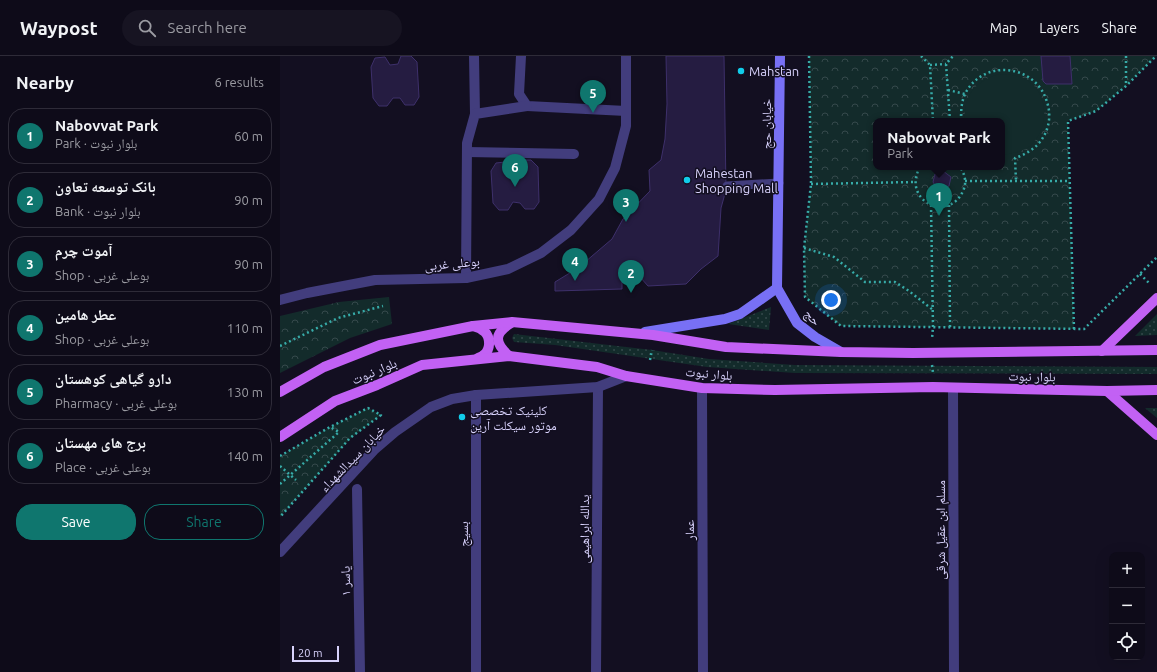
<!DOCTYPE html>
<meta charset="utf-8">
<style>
body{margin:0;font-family:Ubuntu,"Noto Naskh Arabic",sans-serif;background:#171422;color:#f1f3f6}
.controls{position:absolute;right:12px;bottom:12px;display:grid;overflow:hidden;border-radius:8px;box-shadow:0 4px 16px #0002}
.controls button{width:36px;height:36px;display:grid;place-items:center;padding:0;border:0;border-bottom:1px solid #2e2b38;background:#0e0b19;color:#f1f3f6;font:20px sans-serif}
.scale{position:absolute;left:12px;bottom:10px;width:47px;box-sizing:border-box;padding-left:4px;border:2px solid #d8d2fc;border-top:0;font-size:11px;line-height:14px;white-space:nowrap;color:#d8d2fc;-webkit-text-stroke:3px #130f21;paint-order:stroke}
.you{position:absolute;left:551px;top:244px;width:14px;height:14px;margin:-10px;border:3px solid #fff;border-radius:50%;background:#1a73e8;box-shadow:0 0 0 6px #1a73e833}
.badge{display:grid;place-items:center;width:26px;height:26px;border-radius:50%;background:#0f766e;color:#fff;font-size:13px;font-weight:700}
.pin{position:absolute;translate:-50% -33px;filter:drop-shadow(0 1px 2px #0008)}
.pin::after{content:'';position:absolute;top:21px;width:14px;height:12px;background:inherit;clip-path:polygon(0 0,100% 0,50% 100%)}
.popup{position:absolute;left:593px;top:62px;width:132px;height:52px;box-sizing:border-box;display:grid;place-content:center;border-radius:8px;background:#0e0b19;filter:drop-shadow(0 1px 3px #0005);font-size:13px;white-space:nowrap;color:#9b9ba2}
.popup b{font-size:15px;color:#f1f3f6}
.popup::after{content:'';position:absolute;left:50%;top:100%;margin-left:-8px;border:8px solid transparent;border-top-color:#0e0b19}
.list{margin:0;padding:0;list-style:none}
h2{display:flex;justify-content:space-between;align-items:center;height:52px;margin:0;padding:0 16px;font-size:17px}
h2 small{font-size:13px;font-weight:400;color:#9b9ba2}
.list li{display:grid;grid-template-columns:26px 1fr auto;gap:12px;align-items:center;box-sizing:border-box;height:56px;margin:0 8px 8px;padding:0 8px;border:1px solid #2e2b38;border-radius:16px}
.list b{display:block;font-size:15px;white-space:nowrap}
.list p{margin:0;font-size:13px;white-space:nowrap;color:#9b9ba2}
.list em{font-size:13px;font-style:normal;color:#9b9ba2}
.actions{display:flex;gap:8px;padding:12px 16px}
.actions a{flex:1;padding:9px 0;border:1px solid #0f766e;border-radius:16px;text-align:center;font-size:14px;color:#0f766e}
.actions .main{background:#0f766e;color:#fff}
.icon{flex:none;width:22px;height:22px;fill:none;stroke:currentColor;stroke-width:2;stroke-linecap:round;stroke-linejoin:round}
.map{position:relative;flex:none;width:877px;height:616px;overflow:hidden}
header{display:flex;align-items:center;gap:24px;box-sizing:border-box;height:56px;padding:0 20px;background:#0e0b19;border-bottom:1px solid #2e2b38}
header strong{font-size:19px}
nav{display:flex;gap:22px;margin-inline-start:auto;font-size:14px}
.search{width:280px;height:36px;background:#171422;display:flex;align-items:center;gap:10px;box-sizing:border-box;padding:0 14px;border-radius:22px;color:#9b9ba2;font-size:15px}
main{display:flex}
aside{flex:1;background:#0e0b19}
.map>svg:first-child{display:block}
</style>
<header>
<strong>Waypost</strong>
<div class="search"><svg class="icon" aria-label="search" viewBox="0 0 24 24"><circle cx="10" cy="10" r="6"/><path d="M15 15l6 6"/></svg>Search here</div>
<nav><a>Map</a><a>Layers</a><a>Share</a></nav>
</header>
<main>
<aside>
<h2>Nearby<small>6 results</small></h2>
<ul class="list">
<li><span class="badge">1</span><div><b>Nabovvat Park</b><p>Park · بلوار نبوت</p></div><em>60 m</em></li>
<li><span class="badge">2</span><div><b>بانک توسعه تعاون</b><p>Bank · بلوار نبوت</p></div><em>90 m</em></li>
<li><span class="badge">3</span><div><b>آموت چرم</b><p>Shop · بوعلی غربی</p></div><em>90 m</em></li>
<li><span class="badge">4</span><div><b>عطر هامین</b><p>Shop · بوعلی غربی</p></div><em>110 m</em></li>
<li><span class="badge">5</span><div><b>دارو گیاهی کوهستان</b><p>Pharmacy · بوعلی غربی</p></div><em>130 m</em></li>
<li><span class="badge">6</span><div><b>برج های مهستان</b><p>Place · بوعلی غربی</p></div><em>140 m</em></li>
</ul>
<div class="actions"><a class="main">Save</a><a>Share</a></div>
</aside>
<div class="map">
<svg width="877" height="616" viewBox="0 0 877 616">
<defs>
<pattern id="grass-dots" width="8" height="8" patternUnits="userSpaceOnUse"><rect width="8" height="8" fill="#132b2b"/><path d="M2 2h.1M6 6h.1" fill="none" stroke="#35494b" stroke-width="1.8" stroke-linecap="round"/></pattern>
<pattern id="park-crowns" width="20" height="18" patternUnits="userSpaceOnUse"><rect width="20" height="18" fill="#132b2b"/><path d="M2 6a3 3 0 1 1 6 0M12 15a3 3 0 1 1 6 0" fill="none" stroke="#35494b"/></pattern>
</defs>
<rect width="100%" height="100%" fill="#130f21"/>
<g fill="url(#grass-dots)">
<polygon points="491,251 489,274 448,268"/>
<polygon points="877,258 877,279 855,280"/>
<polygon points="234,278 372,294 429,303 515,309 877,311 877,318 515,317 427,311 275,289 234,286 232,282"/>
<polygon points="865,352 877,352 877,362"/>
</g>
<g fill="url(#park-crowns)" fill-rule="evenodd">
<path d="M529 0H876L846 30 816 55 788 65 794 273 561 270 525 241 524 192 531 128ZM596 65H722V111H596Z"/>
<polygon points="109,241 112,268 70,282 0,317 0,260 59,246"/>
<polygon points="88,352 101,359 70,383 0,461 0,400 50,371"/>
</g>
<path fill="#132b2b" d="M719 18C727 18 735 19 743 22 770 34 770 72 750 90 742 96 733 97 724 99L722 98V65H685C684 39 694 26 719 18Z"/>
<g fill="#251c41" stroke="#3e306b">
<polygon points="121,0 131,0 137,6 139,41 134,49 125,49 120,42 113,42 107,50 99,50 93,42 91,11 95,2 105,1 110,9 118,8"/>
<polygon points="386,0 444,0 446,134 441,152 438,200 421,213 406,228 368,230 360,221 342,222 342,233 275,235 275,226 298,212 332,183 343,163 370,135 369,114 381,104 385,83 387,48"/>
<polygon points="761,0 790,0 792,28 766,28 763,25"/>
<polygon points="241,104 251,104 258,111 259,146 254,153 245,153 240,147 233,146 228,154 219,154 213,147 211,115 216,107 225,106 230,113 238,113"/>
<polygon points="663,115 671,121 669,130 661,133 656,131 653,126 655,118"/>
</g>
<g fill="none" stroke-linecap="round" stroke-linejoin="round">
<g stroke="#37aba8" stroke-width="2.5" stroke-dasharray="2 3" stroke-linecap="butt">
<polyline points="529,0 531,128 524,192 525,241 561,270 804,273 877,201"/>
<polyline points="641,0 650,9 653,65"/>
<polyline points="846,0 846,29"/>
<polyline points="650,9 666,8"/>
<polyline points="668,34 685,38"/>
<polyline points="670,65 666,8 673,0"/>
<path d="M681 65C681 56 681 47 685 38 703 2 756 8 767 46 770 55 770 64 767 73 762 88 750 97 735 102L736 125"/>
<path d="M640 111C621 145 669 167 683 135 687 127 685 118 680 111"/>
<polyline points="685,125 790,125"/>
<polyline points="531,128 635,126"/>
<polyline points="651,149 653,271 652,283"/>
<polyline points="669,149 670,271"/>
<polyline points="524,192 554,201 585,226 615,226 629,235 653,254"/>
<polyline points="860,218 869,227"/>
<polyline points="794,273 788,65 816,55 846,30 876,0"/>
<polyline points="0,290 58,262 103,250"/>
<polyline points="370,304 372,294"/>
<polyline points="652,309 653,317"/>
<polyline points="0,400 50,371 88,352 101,359 70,382 0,461"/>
<polyline points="0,410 16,424"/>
<polyline points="0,428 59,376 50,371"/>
</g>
<polyline stroke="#423d7d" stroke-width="9" points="447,130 499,127"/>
<g stroke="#423d7d" stroke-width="10">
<polyline points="194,0 195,58"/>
<polyline points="241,0 239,38 247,50 346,55"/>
<polyline points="187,96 294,98"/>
<polyline points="186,222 187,87 195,58 247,50"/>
<polyline points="422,332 423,616"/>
<polyline points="673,332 674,616"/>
<polyline points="196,339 196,616"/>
<polyline points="77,433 80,616"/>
<polyline points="316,616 318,331"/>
</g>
<g stroke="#423d7d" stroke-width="10">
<polyline points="0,244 27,237 95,224 186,222 228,213 261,197 291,174 319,143 335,112 346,70 346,0"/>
<polyline points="0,496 94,394 115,376 151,351 172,343 196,339 318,331 346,320"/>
</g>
<g stroke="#7870f5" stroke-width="10">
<polyline points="497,232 500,0"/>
<polyline points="497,232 517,267 535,281 561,296"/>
<polyline points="365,276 445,263 460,258 497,232"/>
</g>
<g stroke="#c261f4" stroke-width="10">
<path d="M193 270C196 271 200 272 202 274 210 278 211 290 206 297 204 299 201 301 198 302"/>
<polyline points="822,295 877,242"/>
<path d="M229 300C215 287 213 278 231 267"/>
<polyline points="827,335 877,379"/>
<polyline points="0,336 44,311 100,289 193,270 232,266 373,279 446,291 561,296 633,297 877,294"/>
<polyline points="0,381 55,345 97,329 142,309 229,300 317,311 346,320 422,332 495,334 653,331 827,335 877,334"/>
</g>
</g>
<g fill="#11cdea" stroke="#130f21" stroke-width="1.5">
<circle cx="461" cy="15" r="4"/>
<circle cx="407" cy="124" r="4"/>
<circle cx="182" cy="361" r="4"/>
</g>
<g text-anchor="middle" stroke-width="3" stroke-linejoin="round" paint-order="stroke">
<g font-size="13" fill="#d8d2fc" stroke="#130f21" text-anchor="start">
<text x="469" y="20">Mahstan</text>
<text x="415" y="122">Mahestan<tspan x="415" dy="15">Shopping Mall</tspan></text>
<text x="190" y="359">کلینیک تخصصی<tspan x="190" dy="15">موتور سیکلت آرین</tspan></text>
</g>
<g font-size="13" fill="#d8d2fc" stroke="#130f21">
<text transform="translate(486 68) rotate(-90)" y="5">خیابان حج</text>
<text transform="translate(172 207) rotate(-5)" y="5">بوعلی غربی</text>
<text transform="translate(533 261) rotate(45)" y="5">حج</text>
<text transform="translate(94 315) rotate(-23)" y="5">بلوار نبوت</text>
<text transform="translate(429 317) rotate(5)" y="5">بلوار نبوت</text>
<text transform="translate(752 320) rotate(1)" y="5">بلوار نبوت</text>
<text transform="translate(72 402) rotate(-46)" y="5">خیابان سیدالشهداء</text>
<text transform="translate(304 473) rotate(-90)" y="5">یدالله ابراهیمی</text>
<text transform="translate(409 474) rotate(-90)" y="5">عمار</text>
<text transform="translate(660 474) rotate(-90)" y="5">مسلم ابن عقیل شرقی</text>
<text transform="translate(183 478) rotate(-90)" y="5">بسیج</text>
<text transform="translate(65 525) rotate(-91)" y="5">یاسر ۱</text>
</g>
</g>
</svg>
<div class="controls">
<button>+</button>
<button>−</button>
<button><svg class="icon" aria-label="locate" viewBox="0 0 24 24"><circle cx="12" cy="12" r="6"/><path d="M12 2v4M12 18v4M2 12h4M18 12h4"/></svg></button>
</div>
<div class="scale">20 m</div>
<div class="you"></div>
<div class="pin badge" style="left:659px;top:160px">1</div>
<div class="popup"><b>Nabovvat Park</b>Park</div>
<div class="pin badge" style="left:351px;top:237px">2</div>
<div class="pin badge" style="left:346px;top:166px">3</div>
<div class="pin badge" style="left:295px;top:225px">4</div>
<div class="pin badge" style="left:313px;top:57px">5</div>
<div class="pin badge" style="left:235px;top:131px">6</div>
</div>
</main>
